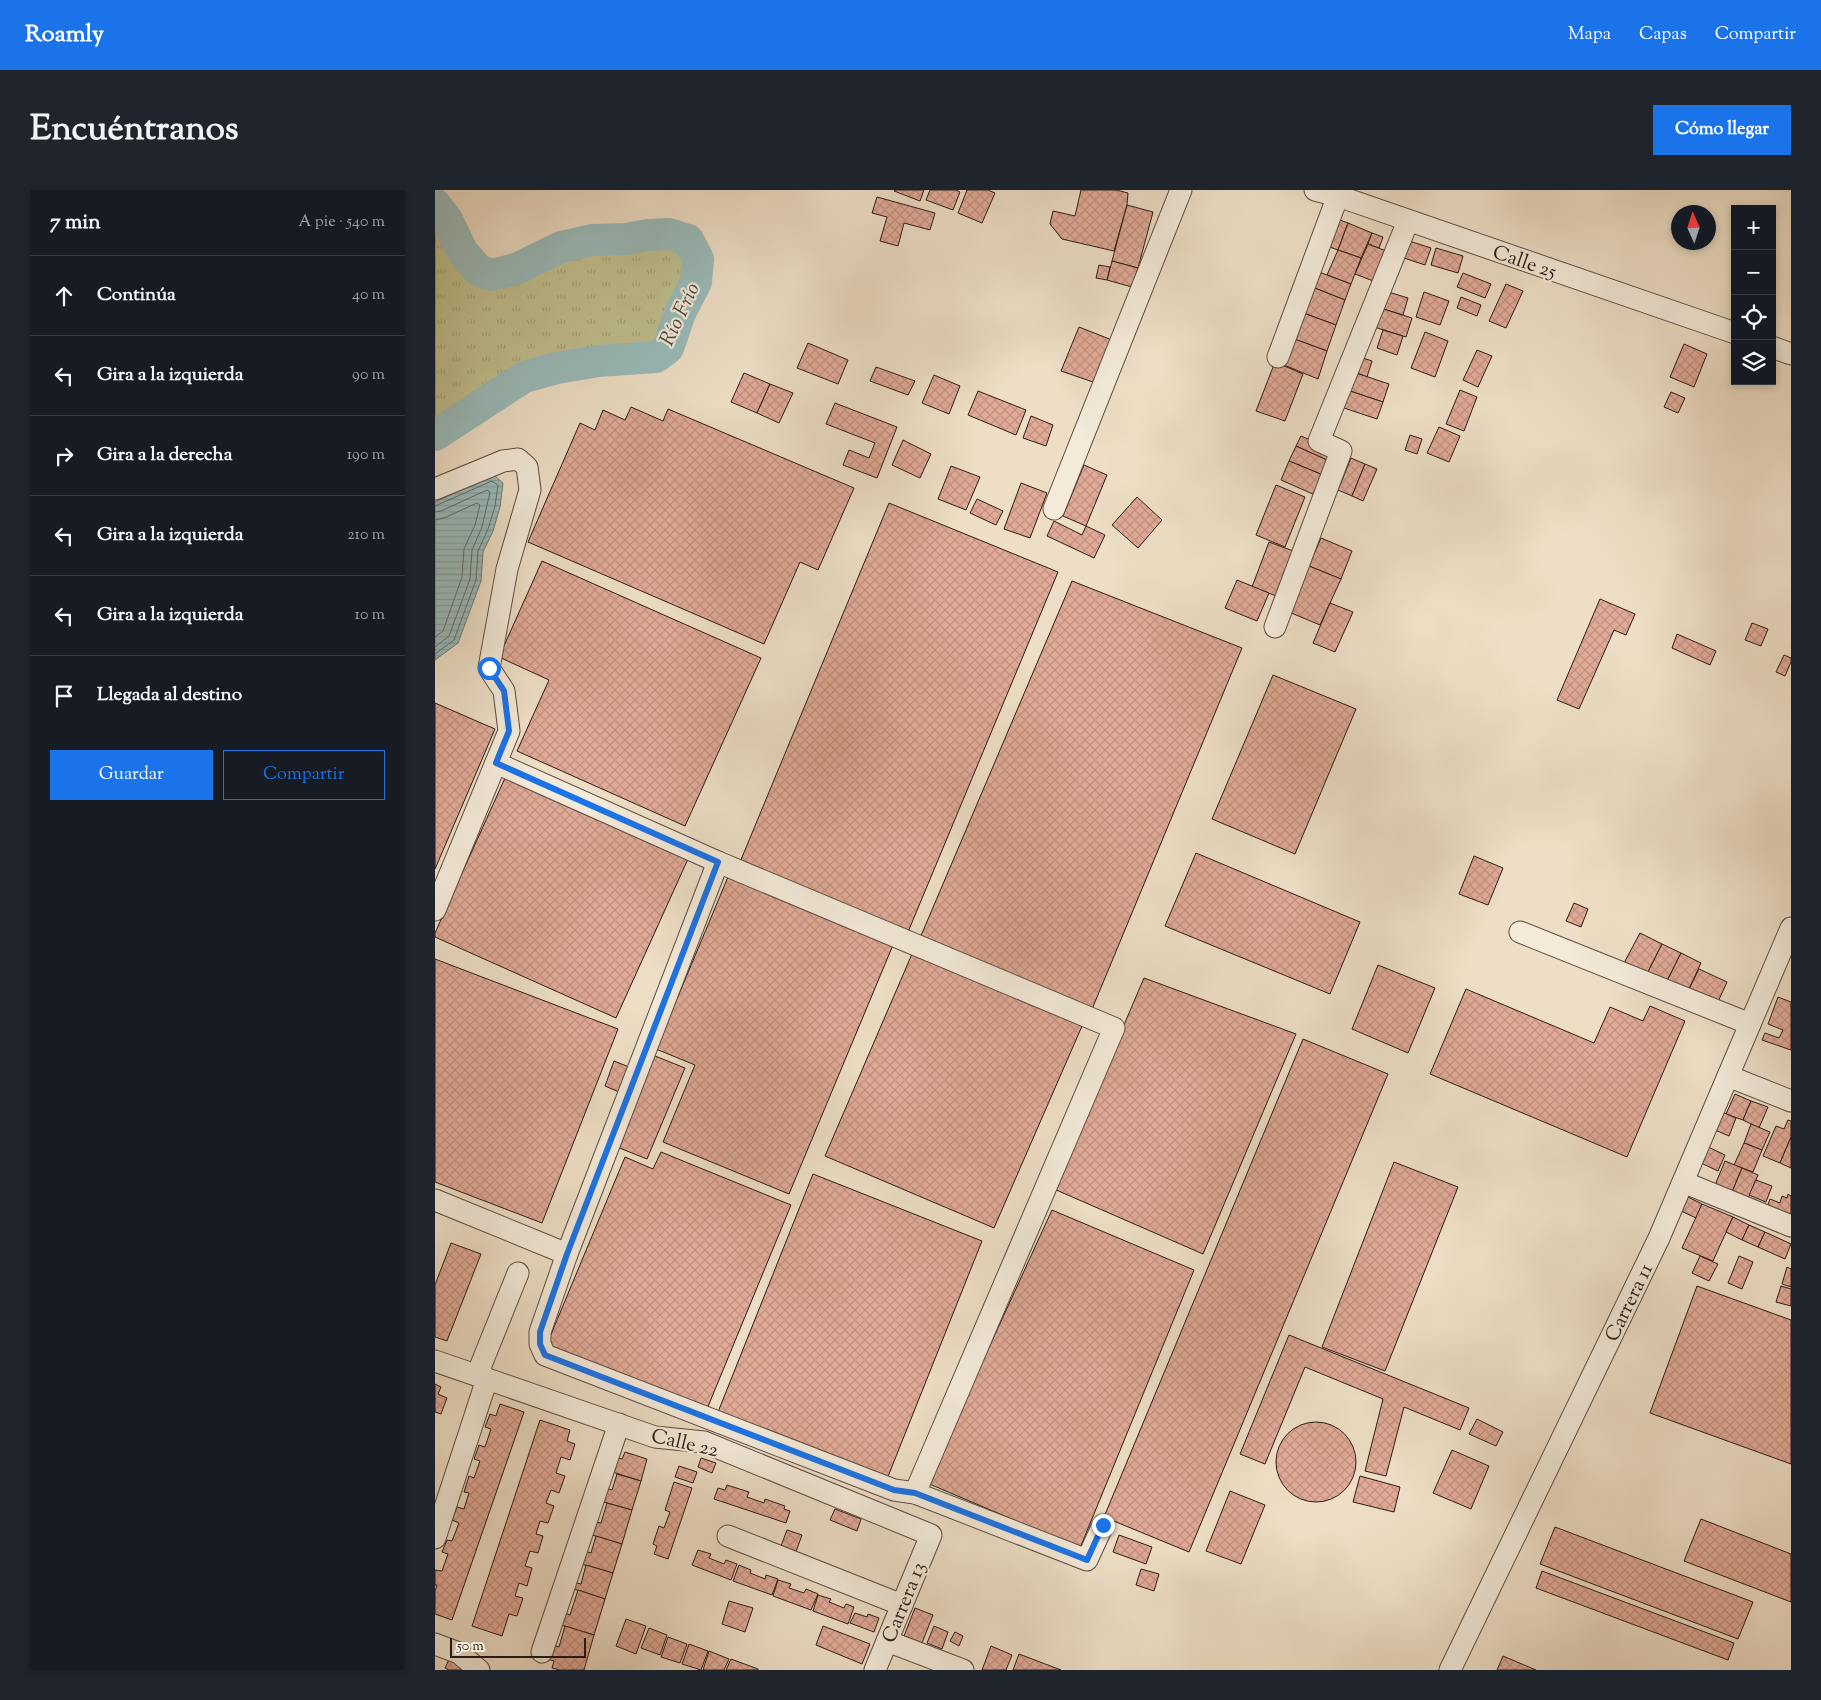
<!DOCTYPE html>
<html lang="es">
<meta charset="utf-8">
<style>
body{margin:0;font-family:"Sorts Mill Goudy",serif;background:#20242c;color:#f1f3f6}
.controls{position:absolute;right:15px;top:15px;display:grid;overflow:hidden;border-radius:0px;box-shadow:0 2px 8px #0003}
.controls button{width:45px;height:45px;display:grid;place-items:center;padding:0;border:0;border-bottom:1px solid #363941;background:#171b24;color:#f1f3f6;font:25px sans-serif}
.compass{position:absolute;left:1236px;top:15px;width:45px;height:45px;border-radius:50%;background:#171b24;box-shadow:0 2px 8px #0003;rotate:357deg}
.scale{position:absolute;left:15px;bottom:12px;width:136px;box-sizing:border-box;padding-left:5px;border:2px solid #2e1b14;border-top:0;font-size:14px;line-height:18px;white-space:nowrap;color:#2e1b14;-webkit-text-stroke:4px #f3ead9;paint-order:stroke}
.stop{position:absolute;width:15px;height:15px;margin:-11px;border:4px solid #1a73e8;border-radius:50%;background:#fff}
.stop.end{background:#1a73e8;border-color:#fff;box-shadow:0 1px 5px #0008}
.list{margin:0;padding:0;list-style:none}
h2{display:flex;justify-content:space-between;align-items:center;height:65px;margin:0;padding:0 20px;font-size:21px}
h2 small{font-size:16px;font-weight:400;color:#9ea1a6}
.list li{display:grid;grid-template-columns:32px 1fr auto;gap:15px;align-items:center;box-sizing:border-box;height:80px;padding:0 20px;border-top:1px solid #363941}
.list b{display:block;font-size:19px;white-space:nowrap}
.list em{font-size:16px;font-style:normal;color:#9ea1a6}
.actions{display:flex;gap:10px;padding:15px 20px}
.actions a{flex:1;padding:11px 0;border:1px solid #1a73e8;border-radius:0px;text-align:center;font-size:18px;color:#1a73e8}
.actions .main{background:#1a73e8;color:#fff}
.icon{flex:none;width:28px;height:28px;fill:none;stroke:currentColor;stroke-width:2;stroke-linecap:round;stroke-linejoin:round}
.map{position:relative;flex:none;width:1356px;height:1480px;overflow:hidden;border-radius:0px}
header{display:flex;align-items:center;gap:30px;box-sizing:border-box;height:70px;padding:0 25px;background:#1a73e8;color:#fff}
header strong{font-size:24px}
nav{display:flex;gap:28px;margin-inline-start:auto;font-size:18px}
.intro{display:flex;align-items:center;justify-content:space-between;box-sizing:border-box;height:120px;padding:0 30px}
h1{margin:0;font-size:35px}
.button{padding:12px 22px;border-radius:0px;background:#1a73e8;color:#fff;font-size:18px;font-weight:700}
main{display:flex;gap:30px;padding:0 30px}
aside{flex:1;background:#171b24;border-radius:0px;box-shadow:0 2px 8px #0003}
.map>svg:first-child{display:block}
</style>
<header>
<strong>Roamly</strong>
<nav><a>Mapa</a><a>Capas</a><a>Compartir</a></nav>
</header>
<div class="intro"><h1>Encuéntranos</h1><a class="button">Cómo llegar</a></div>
<main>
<aside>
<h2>7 min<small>A pie · 540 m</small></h2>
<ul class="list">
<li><svg class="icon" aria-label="ahead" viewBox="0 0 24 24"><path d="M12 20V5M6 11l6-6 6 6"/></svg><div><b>Continúa</b></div><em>40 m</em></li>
<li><svg class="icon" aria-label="left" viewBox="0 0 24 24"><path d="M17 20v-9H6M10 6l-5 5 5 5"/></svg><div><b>Gira a la izquierda</b></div><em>90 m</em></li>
<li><svg class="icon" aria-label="right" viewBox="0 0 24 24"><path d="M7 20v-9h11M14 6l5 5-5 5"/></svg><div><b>Gira a la derecha</b></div><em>190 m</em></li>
<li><svg class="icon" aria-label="left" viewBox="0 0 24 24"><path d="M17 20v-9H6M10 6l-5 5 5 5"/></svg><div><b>Gira a la izquierda</b></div><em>210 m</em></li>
<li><svg class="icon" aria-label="left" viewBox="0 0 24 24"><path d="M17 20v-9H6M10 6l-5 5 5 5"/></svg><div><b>Gira a la izquierda</b></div><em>10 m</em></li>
<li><svg class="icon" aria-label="arrive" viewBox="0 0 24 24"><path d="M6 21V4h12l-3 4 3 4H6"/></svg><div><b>Llegada al destino</b></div></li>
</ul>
<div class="actions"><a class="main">Guardar</a><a>Compartir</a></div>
</aside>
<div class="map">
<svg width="1356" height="1480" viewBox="0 0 1356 1480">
<defs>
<pattern id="grass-tufts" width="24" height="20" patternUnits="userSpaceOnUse" patternTransform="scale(1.25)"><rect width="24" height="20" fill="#c0bf8f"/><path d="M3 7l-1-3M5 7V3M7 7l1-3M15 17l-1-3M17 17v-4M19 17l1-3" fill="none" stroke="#a5a47a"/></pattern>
<pattern id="water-rules" width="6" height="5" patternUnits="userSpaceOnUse" patternTransform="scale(1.25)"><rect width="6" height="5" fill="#9abbba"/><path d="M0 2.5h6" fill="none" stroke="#85a09f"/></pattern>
<pattern id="building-cross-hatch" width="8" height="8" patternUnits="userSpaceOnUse" patternTransform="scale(1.25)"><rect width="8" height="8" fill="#e1aa97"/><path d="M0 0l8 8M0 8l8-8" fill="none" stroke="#c19281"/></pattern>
</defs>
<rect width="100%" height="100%" fill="#eddec5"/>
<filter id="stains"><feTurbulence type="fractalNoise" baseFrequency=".004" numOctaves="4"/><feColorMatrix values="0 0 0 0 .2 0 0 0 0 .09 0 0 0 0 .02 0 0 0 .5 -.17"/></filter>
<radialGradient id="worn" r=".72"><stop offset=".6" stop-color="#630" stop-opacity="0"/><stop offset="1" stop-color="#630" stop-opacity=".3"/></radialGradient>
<polygon fill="url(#grass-tufts)" stroke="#776d52" points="0,14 12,30 28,61 43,80 56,85 81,79 126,57 157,50 191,49 213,45 234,44 253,50 263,69 261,92 245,123 233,158 221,167 163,171 122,178 89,187 0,245"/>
<polygon fill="url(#water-rules)" stroke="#6f7b78" points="59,285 68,293 65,317 58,341 48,362 46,391 23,453 0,470 0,312"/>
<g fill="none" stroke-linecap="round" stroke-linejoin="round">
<g stroke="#646b67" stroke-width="1">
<polyline points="0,316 57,291 63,295 60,316 53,339 43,361 41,390 19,450 0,464"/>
<polyline points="0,322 6,321 52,300 55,302 47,337 37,360 35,389 14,446 0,457"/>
<polyline points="0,330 9,328 42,313 45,315 40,335 29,359 27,387 8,441 0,447"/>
</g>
<polyline stroke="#9abbba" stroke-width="32" points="0,14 12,30 27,61 43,80 56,85 81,79 126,57 157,50 191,49 213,45 234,44 253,50 263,69 261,92 245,123 233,158 221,167 163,171 122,178 89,187 0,245"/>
</g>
<g fill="url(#building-cross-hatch)" stroke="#2e1b14">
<polygon points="460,0 489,0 485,11 459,1"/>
<polygon points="495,0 521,0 525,2 518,20 491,10"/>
<polygon points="532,0 553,0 560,3 547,33 523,23"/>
<polygon points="646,0 681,0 693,3 692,15 679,61 627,49 615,34 618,21 640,26"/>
<polygon points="442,7 500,23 495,40 469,33 463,56 445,51 452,27 437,23"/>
<polygon points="692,15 718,22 703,78 677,71"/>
<polygon points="889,24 913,33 903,60 878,51"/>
<polygon points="913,33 937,43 926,68 903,60"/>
<polygon points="937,43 948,47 944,58 933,54"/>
<polygon points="971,50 996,58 990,75 966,67"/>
<polygon points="933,54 954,62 941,92 920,84"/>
<polygon points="1001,58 1028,66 1023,83 996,75"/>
<polygon points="903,60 926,68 916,94 892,85"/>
<polygon points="677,71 703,78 697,97 672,90"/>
<polygon points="664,75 675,77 672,90 661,88"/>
<polygon points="868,76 916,94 910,110 862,91"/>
<polygon points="1028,83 1056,94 1050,108 1022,97"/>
<polygon points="862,91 910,110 901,135 852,117"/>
<polygon points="1071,94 1088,101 1071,138 1054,131"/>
<polygon points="950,101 973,108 968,125 945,118"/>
<polygon points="989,102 1014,111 1005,135 981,127"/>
<polygon points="1026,107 1046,115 1042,126 1022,118"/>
<polygon points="942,117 977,128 971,147 936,136"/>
<polygon points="863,121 901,135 892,161 854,147"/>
<polygon points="644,137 677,150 658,192 626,181"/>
<polygon points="948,140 968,146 962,165 942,158"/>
<polygon points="990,142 1013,151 1000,187 976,178"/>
<polygon points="854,147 892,161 883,189 844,173"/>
<polygon points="373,153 413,170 403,194 362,178"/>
<polygon points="1249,154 1272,164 1259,197 1235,187"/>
<polygon points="1042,160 1057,166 1043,197 1028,190"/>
<polygon points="925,167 937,171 932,187 920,182"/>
<polygon points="840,172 868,184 850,231 821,221"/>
<polygon points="441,177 480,191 473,205 435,191"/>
<polygon points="918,182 954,194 948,212 912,200"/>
<polygon points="309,183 335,194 322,223 296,212"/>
<polygon points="499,185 525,196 514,224 487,213"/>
<polygon points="335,194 358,203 344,233 322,223"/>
<polygon points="912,200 948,212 942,229 906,217"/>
<polygon points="1025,200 1042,207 1029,241 1011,234"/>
<polygon points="543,201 591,220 581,245 533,225"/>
<polygon points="1236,202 1250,208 1243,223 1229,217"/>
<polygon points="400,213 462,237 442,288 408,275 414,260 434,268 440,253 391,234"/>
<polygon points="196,217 228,231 233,219 419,298 383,380 365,372 329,454 93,352 145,233 160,240 168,220 190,230"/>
<polygon points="596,226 618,235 611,256 588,248"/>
<polygon points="1004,237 1025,246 1014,272 992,263"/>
<polygon points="975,245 987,249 982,264 970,260"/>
<polygon points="866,246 899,260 894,271 861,256"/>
<polygon points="468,250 496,264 485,288 457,275"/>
<polygon points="861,256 894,271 888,285 854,271"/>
<polygon points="916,268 930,274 917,306 903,300"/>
<polygon points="854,271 888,285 880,305 846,290"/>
<polygon points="930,274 942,279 928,311 917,306"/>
<polygon points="649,275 672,285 651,336 628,326"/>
<polygon points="516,276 545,287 531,320 503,309"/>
<polygon points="586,293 612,303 595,348 569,339"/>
<polygon points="841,295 870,307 850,357 821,345"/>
<polygon points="702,307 727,330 703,358 677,335"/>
<polygon points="542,309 568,321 561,335 535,323"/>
<polygon points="454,313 623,382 473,742 305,672"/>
<polygon points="619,331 647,345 651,336 670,345 659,368 612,346"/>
<polygon points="886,348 917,361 906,389 874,376"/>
<polygon points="834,352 861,362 844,407 817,397"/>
<polygon points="107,371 326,468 250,636 82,561 114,490 64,467"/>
<polygon points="874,376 906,389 885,435 854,422"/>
<polygon points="802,390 834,403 822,431 790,418"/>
<polygon points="637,391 807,458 655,824 485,748"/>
<polygon points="1165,409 1200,424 1191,445 1179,440 1144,519 1122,510"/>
<polygon points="895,413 918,422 900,462 878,453"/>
<polygon points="1317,433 1333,439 1326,456 1310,450"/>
<polygon points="1242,444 1281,461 1275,475 1237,458"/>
<polygon points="1349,465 1356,468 1356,472 1350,486 1341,482"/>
<polygon points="838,485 921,519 860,664 777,629"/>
<polygon points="0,513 60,539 0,679"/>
<polygon points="70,588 253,669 181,828 0,747 0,743"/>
<polygon points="761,663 925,732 895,804 730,736"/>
<polygon points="1039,666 1068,678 1053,715 1024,704"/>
<polygon points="293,687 458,755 354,1004 228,952 260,875 221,859"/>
<polygon points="1139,713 1153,719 1146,737 1131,731"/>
<polygon points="1205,743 1227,754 1212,784 1189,773"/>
<polygon points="1227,754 1246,763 1231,793 1212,784"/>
<polygon points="1246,763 1266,773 1252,803 1231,793"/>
<polygon points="477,764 647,836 559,1038 390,966"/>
<polygon points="0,769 183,839 107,1033 0,992"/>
<polygon points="943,775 1000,798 973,863 917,839"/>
<polygon points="1264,779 1292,792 1282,814 1253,801"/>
<polygon points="709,788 861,844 768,1064 619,999"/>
<polygon points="1031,799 1159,853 1175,817 1208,831 1215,816 1250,831 1192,967 995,884"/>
<polygon points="1343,807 1356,812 1356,860 1327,850 1330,843 1344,848 1348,840 1333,834"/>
<polygon points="868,849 953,884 754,1362 669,1327"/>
<polygon points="215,864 250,878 212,969 177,955"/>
<polygon points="179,871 194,877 184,902 170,896"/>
<polygon points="1300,904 1316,911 1308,930 1291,924"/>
<polygon points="1316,911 1333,917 1324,938 1308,930"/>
<polygon points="1287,922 1301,928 1294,946 1280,940"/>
<polygon points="1353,930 1356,931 1356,947 1345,973 1328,966 1341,936 1349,939"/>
<polygon points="1316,934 1335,942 1327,960 1309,953"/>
<polygon points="1356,947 1356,978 1345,973"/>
<polygon points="1309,953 1327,960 1318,982 1299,975"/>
<polygon points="1271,956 1290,965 1283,981 1264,972"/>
<polygon points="226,962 356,1015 272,1219 112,1154 190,967 218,979"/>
<polygon points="1290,971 1307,978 1297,1002 1280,995"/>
<polygon points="959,972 1023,997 950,1181 887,1157"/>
<polygon points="1307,978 1323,985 1313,1009 1297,1002"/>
<polygon points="378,984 547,1051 450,1294 281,1227"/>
<polygon points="1321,990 1337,996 1331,1012 1314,1005"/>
<polygon points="1353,1004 1356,1006 1356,1025 1331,1020 1335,1009 1345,1013 1347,1006 1352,1008"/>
<polygon points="1251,1006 1267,1014 1261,1028 1244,1020"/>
<polygon points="1267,1014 1298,1027 1278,1071 1247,1058"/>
<polygon points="617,1020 759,1080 645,1358 492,1293"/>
<polygon points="1298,1027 1314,1035 1307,1050 1291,1042"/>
<polygon points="1314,1035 1330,1042 1323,1057 1307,1050"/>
<polygon points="1330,1042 1356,1054 1350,1069 1323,1057"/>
<polygon points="16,1053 46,1064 12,1151 0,1147 0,1095"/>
<polygon points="1265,1066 1283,1074 1274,1091 1257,1083"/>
<polygon points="1304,1066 1318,1072 1307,1099 1293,1093"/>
<polygon points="1352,1077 1356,1079 1356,1097 1347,1094"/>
<polygon points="1262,1096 1356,1130 1356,1274 1215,1223"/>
<polygon points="1346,1096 1356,1099 1356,1116 1341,1112"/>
<polygon points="854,1145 1034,1218 1025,1240 969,1217 951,1286 930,1281 948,1209 870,1177 830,1274 805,1264"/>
<polygon points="0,1194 6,1197 3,1204 12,1208 6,1224 0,1222"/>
<polygon points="65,1214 89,1222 17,1430 0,1424 0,1401 2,1395 0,1395 0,1380 7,1381 13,1364 7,1362 12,1350 17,1351 24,1333 17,1330 22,1317 29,1319 34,1303 29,1302 34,1286 39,1288 45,1271 39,1269 44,1255 50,1257 56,1239 50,1237 55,1224 61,1226"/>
<polygon points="1042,1229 1068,1242 1061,1256 1034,1244"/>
<polygon points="105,1230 135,1240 132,1251 140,1254 135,1270 126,1267 121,1283 130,1286 124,1303 116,1300 111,1313 119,1316 113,1333 105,1331 101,1344 108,1346 103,1363 95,1361 90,1376 97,1378 92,1396 84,1393 80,1406 88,1408 82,1426 74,1424 67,1446 37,1436"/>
<circle cx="881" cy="1272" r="40"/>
<polygon points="1017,1260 1054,1276 1036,1319 998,1303"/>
<polygon points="190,1262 212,1269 206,1291 174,1281 178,1267 187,1269"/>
<polygon points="266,1268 281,1273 277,1283 263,1277"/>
<polygon points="244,1276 262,1282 258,1293 240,1287"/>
<polygon points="182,1284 206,1291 197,1320 165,1311 169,1298 177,1300"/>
<polygon points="925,1286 965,1297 959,1322 918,1312"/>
<polygon points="239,1292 257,1298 233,1369 219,1364 222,1356 218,1354 224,1336 229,1338 235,1322 230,1320"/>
<polygon points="292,1295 314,1302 312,1307 329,1313 330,1309 350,1316 349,1319 355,1321 351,1333 279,1309 283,1298 290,1300"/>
<polygon points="795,1301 830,1315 806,1374 771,1361"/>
<polygon points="172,1313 197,1320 187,1354 154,1344 158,1331 166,1333"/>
<polygon points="400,1319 426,1329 422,1341 395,1330"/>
<polygon points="1266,1329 1356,1364 1356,1412 1249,1371"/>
<polygon points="1120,1337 1318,1412 1303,1449 1105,1374"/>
<polygon points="352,1340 367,1345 359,1367 344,1361"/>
<polygon points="684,1345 717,1357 711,1374 678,1362"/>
<polygon points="161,1346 187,1354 178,1383 143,1373 147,1360 156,1363"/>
<polygon points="263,1360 276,1364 274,1368 289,1374 291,1370 302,1374 296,1390 257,1375"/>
<polygon points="151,1375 178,1383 170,1409 136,1398 138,1392 146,1394"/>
<polygon points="304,1375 316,1380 315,1383 330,1389 331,1385 343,1389 337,1405 298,1391"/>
<polygon points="706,1379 724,1384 719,1401 701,1395"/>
<polygon points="1107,1381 1299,1453 1293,1470 1101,1398"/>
<polygon points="343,1390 356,1394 354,1398 369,1403 371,1399 383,1404 376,1420 338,1406"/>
<polygon points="143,1400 170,1409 159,1445 123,1434 127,1422 135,1425"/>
<polygon points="383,1405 396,1409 394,1412 409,1418 411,1414 419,1417 413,1434 378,1421"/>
<polygon points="294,1411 318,1418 310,1442 287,1434"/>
<polygon points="480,1418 498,1425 487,1453 469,1446"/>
<polygon points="420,1423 432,1427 433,1424 444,1428 439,1442 415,1433"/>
<polygon points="191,1429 211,1436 201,1464 181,1456"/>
<polygon points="130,1436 159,1445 149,1480 125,1480 117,1478 119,1471 112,1469 116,1454 124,1457"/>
<polygon points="388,1436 435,1454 427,1474 381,1455"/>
<polygon points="499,1436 513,1442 507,1459 492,1453"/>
<polygon points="214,1438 232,1445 225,1465 206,1458"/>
<polygon points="520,1442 528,1446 524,1456 515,1451"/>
<polygon points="233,1447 252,1454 245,1473 226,1467"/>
<polygon points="254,1454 273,1461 266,1480 247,1474"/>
<polygon points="556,1456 577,1465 571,1480 547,1480"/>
<polygon points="274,1461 294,1469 289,1480 268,1480"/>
<polygon points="17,1463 34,1480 14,1480 10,1478"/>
<polygon points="584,1464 626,1480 578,1480"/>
<polygon points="1068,1466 1101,1480 1062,1480"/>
<polygon points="296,1469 323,1479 323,1480 291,1480"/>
</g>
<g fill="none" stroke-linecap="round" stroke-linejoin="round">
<defs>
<g id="street">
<polyline points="880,0 903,6 1300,143"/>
<polyline points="1337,157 1356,164"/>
<polyline points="843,167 905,0"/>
<polyline points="0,299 68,271 83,269 92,277 95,300 72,379 54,478 69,501 74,541 0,720"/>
<polyline points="619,319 746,0"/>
<polyline points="840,437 906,261 884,251 973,31"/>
<polyline points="61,573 283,672 679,838 480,1303"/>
<polyline points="1085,742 1315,834"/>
<polyline points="1293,886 1356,911"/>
<polyline points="1248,992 1356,1036"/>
<polyline points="0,1010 132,1064 105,1142 105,1154 110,1165 459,1300 480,1303 652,1370 668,1335"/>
<polyline points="132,1064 283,672"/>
<polyline points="0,1171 220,1247 269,1252 496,1345 440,1480"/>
<polyline points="42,1185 83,1083"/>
<polyline points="293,1346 467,1415"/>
<polyline points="0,1348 52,1189"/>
<polyline points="452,1451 528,1480"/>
<polyline points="0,1454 24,1463 44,1480"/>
<polyline points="107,1462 184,1234"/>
<polyline points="1015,1480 1224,1048 1356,738"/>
</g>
</defs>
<use href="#street" stroke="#5e4c40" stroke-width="23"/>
<use href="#street" stroke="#f3ead9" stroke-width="21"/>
</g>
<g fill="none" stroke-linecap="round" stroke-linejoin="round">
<polyline stroke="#1a73e8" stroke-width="6" points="54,478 69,501 74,541 61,573 283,672 132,1064 105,1142 105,1154 110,1165 459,1300 480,1303 652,1370 668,1335"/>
</g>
<g text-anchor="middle" stroke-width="4.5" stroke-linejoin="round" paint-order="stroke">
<g font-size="20" fill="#2e1b14" stroke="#f3ead9">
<text transform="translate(1090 71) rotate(19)" y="7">Calle 25</text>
<text transform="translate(1193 1112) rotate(-64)" y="7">Carrera 11</text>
<text transform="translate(250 1252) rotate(13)" y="7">Calle 22</text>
<text transform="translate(468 1412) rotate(-68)" y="7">Carrera 13</text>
</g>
<g font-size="21" font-style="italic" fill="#4e4b46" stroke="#f3ead9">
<text transform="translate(244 124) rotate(-65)" y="7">Río Frío</text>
</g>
</g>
<rect width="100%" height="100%" filter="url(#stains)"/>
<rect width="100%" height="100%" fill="url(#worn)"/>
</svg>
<div class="controls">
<button>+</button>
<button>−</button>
<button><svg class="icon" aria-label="locate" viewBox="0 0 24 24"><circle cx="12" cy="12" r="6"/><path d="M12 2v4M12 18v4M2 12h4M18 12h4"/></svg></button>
<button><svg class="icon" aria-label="layers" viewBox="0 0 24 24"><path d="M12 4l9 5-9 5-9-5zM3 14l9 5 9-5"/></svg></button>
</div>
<svg class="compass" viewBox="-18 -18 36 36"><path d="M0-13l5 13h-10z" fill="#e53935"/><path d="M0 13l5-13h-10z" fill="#9ea1a6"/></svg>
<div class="scale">50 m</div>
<div class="stop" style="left:54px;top:478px"></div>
<div class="stop end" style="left:668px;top:1335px"></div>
</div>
</main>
